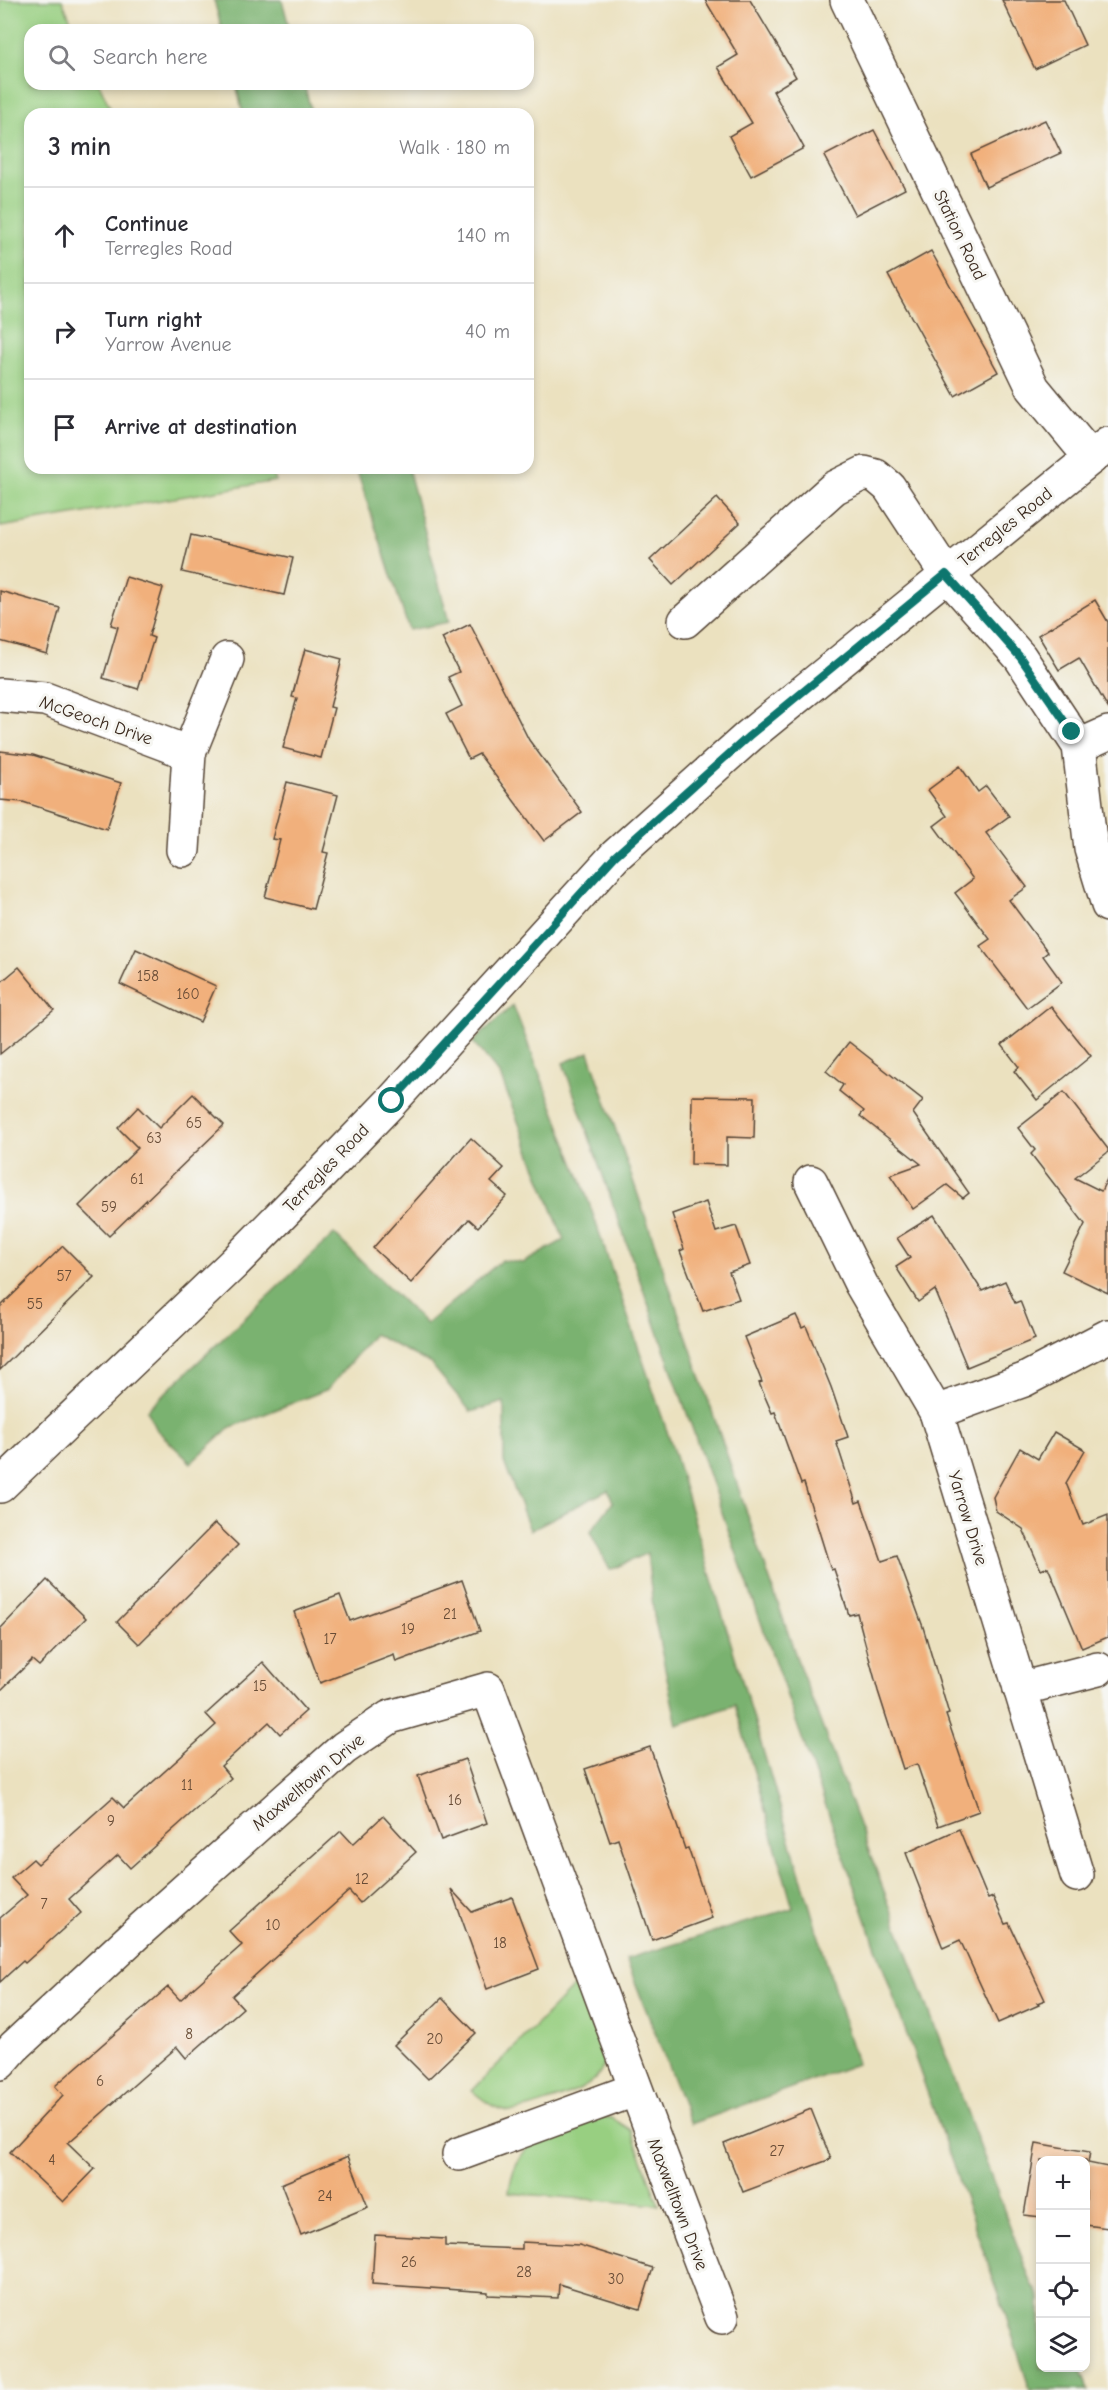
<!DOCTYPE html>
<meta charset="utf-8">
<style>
body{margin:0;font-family:"Comic Neue",sans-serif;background:#f7f7f7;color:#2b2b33}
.controls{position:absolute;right:18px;bottom:18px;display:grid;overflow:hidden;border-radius:12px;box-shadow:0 3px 9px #0003}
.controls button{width:54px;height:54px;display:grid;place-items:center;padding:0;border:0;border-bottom:2px solid #e1e1e2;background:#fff;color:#2b2b33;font:30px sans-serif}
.stop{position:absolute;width:18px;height:18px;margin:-14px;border:4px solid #0f766e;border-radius:50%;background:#fff}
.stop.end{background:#0f766e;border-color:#fff;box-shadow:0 2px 6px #0008}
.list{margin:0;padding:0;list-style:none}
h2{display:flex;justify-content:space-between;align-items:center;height:78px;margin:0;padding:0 24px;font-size:26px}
h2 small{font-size:20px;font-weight:400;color:#7c7c81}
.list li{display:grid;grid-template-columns:39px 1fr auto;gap:18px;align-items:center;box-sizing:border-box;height:96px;padding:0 24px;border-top:2px solid #e1e1e2}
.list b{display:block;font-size:22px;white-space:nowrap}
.list p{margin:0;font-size:20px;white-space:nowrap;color:#7c7c81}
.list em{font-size:20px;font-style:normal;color:#7c7c81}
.icon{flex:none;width:33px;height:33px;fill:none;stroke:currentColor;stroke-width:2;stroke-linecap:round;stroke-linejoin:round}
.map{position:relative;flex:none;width:1108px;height:2390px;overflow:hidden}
.search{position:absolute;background:#fff;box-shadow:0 3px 9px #0003;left:24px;top:24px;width:510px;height:66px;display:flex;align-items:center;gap:15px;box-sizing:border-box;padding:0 21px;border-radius:18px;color:#7c7c81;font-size:22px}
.panel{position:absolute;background:#fff;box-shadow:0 3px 9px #0003;left:24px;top:108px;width:510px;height:366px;border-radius:18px}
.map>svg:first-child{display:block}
</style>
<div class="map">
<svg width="1108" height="2390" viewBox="0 0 1108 2390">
<rect width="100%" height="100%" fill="#f6f6f2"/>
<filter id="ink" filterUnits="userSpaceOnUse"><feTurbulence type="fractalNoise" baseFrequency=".0167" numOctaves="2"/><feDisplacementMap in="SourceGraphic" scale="12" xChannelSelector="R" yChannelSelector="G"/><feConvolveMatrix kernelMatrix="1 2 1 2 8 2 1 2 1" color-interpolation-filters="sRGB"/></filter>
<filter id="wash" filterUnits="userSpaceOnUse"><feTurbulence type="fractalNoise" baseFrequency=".008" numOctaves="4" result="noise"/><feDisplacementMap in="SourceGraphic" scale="24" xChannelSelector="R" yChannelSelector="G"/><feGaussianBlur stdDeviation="1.35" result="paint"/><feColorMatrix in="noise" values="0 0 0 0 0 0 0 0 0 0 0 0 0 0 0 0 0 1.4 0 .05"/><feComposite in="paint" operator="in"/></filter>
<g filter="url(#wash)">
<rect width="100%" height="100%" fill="#ebe1bf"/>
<g fill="#98cf81" stroke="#6a7c50" stroke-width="1.5">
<polygon points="0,0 62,0 75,30 30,30 30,84 99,84 113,114 30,114 30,468 270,468 276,481 0,527"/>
<path d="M577 1983 605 2058C604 2070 595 2081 584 2087 573 2094 520 2113 508 2111 493 2109 484 2100 472 2091Z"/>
<path d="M595 2116 612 2118 631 2130 659 2205 509 2193C515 2137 549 2134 595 2116Z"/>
</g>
<g fill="#7ab26f" stroke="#5a6e46" stroke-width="1.5">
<polygon points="214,0 282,0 290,30 222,30"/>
<polygon points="236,84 304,84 312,114 243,114"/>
<polygon points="356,468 408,468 449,622 409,630"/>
<polygon points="513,1005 585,1191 671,1443 857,2064 691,2124 626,1959 793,1908 735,1705 677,1725 654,1616 647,1553 610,1570 590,1532 613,1502 608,1490 530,1530 504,1462 504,1402 471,1412 431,1364 374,1334 328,1389 229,1428 191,1463 157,1430 147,1410 334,1234 426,1324 502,1260 523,1263 564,1240 500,1075 473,1042"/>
<polygon points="589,1052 799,1665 1031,2282 1040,2297 1040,2368 1080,2368 1089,2390 1030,2390 999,2295 563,1063"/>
</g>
<g id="blocks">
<g fill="#f1b07c">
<polygon points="705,0 750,0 796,77 773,91 804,148 751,176 729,136 752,123 718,67 738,55"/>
<polygon points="1002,0 1064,0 1085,45 1035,69"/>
<polygon points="1045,120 1061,153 986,187 971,154"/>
<polygon points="874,130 905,189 855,215 824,156"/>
<polygon points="931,251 998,372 955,396 888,275"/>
<polygon points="717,498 740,523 673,585 650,560"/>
<polygon points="191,535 293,558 284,595 182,572"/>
<polygon points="126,577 163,588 149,636 154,638 138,689 103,678 118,627 111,625"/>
<polygon points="0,591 60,608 47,654 0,641"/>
<polygon points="1095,600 1108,622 1108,708 1079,658 1059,670 1038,635"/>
<polygon points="470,624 529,740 582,812 544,841 479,754 469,759 446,714 462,706 448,677 459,672 442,638"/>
<polygon points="305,649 342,659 330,707 334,708 321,758 283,748 297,698 292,697"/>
<polygon points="0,751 33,755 121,783 107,829 23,802 0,800"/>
<polygon points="960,766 978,792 986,786 1009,816 986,833 1027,887 1009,900 1048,952 1043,956 1062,982 1027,1008 980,946 990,939 955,893 973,879 934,826 947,816 928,790"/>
<polygon points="287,782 338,795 323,852 328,853 313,909 265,897 280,840 272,839"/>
<polygon points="136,949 216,986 200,1022 120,984"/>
<polygon points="19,967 54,1010 0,1054 0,983"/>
<polygon points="1051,1006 1091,1056 1037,1100 1014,1071 1019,1067 1002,1045"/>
<polygon points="849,1042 923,1100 913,1113 969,1193 963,1198 947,1185 913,1209 890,1175 921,1164 860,1116 864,1111 839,1091 843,1085 826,1071"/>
<polygon points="1064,1092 1108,1149 1108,1152 1075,1178 1101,1191 1108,1177 1108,1293 1062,1271 1085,1224 1031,1154 1035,1150 1018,1128"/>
<polygon points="193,1094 224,1125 109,1236 79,1206 138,1148 118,1128 138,1107 159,1128"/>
<polygon points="692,1096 755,1097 754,1138 727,1137 727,1165 691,1164"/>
<polygon points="471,1138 504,1168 491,1182 507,1196 478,1227 469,1219 411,1283 373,1248"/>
<polygon points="706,1202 716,1232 736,1226 750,1265 729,1272 739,1299 703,1311 680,1251 684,1249 672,1214"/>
<polygon points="934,1215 982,1291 1005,1281 1015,1303 1020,1301 1035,1339 967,1367 935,1290 918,1302 896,1267 910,1258 897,1238"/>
<polygon points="63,1246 94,1277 0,1370 0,1307"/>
<polygon points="796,1315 802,1328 806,1326 831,1387 848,1437 836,1441 856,1503 861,1501 882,1561 897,1556 923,1627 949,1714 946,1715 979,1811 938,1826 917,1764 903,1769 878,1691 857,1613 849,1615 834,1569 831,1570 804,1483 801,1484 775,1412 772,1413 759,1383 762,1382 744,1337"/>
<polygon points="1054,1432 1085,1450 1066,1483 1083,1525 1108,1515 1108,1637 1082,1648 1048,1567 1041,1570 1023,1529 996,1511 993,1497 1020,1448 1038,1459"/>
<polygon points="215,1523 238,1545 139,1644 117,1622"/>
<polygon points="47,1580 86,1618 39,1666 32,1660 0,1691 0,1629"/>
<polygon points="462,1580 480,1631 396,1662 394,1655 320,1683 294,1612 340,1595 350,1621"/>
<polygon points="263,1662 306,1711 280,1734 269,1722 221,1766 231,1778 130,1868 118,1855 69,1899 81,1913 25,1963 23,1961 0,1982 0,1918 27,1895 11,1878 33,1859 38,1864 113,1797 124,1808 216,1725 206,1714"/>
<polygon points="650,1747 685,1849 688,1848 712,1918 652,1940 618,1839 610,1842 585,1769"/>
<polygon points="465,1759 487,1823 441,1840 418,1776"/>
<polygon points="383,1816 416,1852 360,1903 349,1891 232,1996 243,2008 186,2058 177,2047 68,2143 95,2169 63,2202 10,2152 63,2095 55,2086 168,1987 180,2000 242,1945 229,1931 341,1831 353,1844"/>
<polygon points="959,1829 988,1899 993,1897 1005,1924 1009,1923 1045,2000 1037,2003 1039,2005 998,2023 960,1940 943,1948 906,1853"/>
<polygon points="451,1889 472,1912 512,1897 539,1969 487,1989"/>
<polygon points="442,1998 476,2033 428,2079 394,2045"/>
<polygon points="811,2109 831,2159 743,2192 724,2144"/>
<polygon points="1036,2143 1090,2152 1088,2163 1108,2167 1108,2228 1086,2225 1086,2160 1041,2160 1041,2217 1024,2215"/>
<polygon points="348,2156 368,2207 301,2235 281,2184"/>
<polygon points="375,2235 445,2239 445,2246 522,2249 522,2242 579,2245 653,2268 640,2309 559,2284 558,2298 488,2295 488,2292 372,2284"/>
</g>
</g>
</g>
<g filter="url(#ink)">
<use href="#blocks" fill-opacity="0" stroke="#554536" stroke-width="1.5"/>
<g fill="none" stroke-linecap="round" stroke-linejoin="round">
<defs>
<g id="minor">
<polyline points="847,0 1033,388 1091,458"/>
<polyline points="685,621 834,488 864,473 876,476 889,487 946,574 1020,657 1079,746 1091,849 1108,905"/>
<polyline points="0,695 45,699 189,753"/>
<polyline points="1079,746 1108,733"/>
<polyline points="183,850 189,753 227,659"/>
<polyline points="811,1182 861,1284 936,1412 1077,1875"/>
<polyline points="936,1412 1024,1380 1108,1336"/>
<polyline points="0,1486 233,1264 303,1193 392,1101 615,856 749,736 1108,444"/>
<polyline points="1020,1689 1098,1669"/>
<path d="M0 2063 14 2047 139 1931 344 1748 390 1717 488 1689C566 1899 642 2109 722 2317"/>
<polyline points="459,2154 634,2090"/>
</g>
</defs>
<use href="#minor" stroke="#554536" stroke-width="36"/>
<use href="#minor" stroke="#fff" stroke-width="33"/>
</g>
</g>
<g fill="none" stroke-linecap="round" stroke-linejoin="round" filter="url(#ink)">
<polyline stroke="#0f766e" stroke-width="8" points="392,1101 615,856 749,736 946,574 1020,657 1072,732"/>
</g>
<g text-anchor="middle" stroke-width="6" stroke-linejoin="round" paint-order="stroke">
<g font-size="15" fill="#684c36">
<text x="148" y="981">158</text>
<text x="188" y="999">160</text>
<text x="194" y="1128">65</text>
<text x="154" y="1143">63</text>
<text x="137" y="1184">61</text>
<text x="109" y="1212">59</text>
<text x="64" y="1281">57</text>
<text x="35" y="1309">55</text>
<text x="450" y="1619">21</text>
<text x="408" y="1634">19</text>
<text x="330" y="1644">17</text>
<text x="260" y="1691">15</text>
<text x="187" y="1790">11</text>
<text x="455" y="1805">16</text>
<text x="111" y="1826">9</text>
<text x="362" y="1884">12</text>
<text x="44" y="1909">7</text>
<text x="273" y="1930">10</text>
<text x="500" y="1948">18</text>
<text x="189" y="2039">8</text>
<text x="435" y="2044">20</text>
<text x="100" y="2086">6</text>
<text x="777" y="2156">27</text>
<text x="52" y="2165">4</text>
<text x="325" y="2201">24</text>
<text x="409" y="2267">26</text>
<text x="524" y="2277">28</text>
<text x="616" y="2284">30</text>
</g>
<g font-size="18" fill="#3b2a1e" stroke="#f6f6f2">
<text transform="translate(960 235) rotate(64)" y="6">Station Road</text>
<text transform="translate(1005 527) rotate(-39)" y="6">Terregles Road</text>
<text transform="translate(96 720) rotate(19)" y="6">McGeoch Drive</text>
<text transform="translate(326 1168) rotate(-46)" y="6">Terregles Road</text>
<text transform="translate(968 1518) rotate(73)" y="6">Yarrow Drive</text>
<text transform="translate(308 1782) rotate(-40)" y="6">Maxwelltown Drive</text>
<text transform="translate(678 2204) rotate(69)" y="6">Maxwelltown Drive</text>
</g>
</g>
</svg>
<div class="controls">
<button>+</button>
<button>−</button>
<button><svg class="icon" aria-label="locate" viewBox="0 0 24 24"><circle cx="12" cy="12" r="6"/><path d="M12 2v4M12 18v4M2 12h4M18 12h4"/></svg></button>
<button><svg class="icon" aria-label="layers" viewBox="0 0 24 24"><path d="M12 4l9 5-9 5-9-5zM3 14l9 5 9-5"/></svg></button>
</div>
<div class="stop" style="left:392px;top:1101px"></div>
<div class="stop end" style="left:1072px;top:732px"></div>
<div class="search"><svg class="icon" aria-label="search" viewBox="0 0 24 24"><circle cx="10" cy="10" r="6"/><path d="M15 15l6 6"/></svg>Search here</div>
<section class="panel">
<h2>3 min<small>Walk · 180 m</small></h2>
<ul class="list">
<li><svg class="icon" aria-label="ahead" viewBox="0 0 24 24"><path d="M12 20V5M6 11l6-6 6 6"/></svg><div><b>Continue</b><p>Terregles Road</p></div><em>140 m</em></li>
<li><svg class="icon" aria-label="right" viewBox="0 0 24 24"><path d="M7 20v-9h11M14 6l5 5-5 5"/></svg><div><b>Turn right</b><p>Yarrow Avenue</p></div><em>40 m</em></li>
<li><svg class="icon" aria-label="arrive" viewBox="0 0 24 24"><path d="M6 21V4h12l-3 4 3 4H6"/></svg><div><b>Arrive at destination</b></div></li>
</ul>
</section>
</div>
